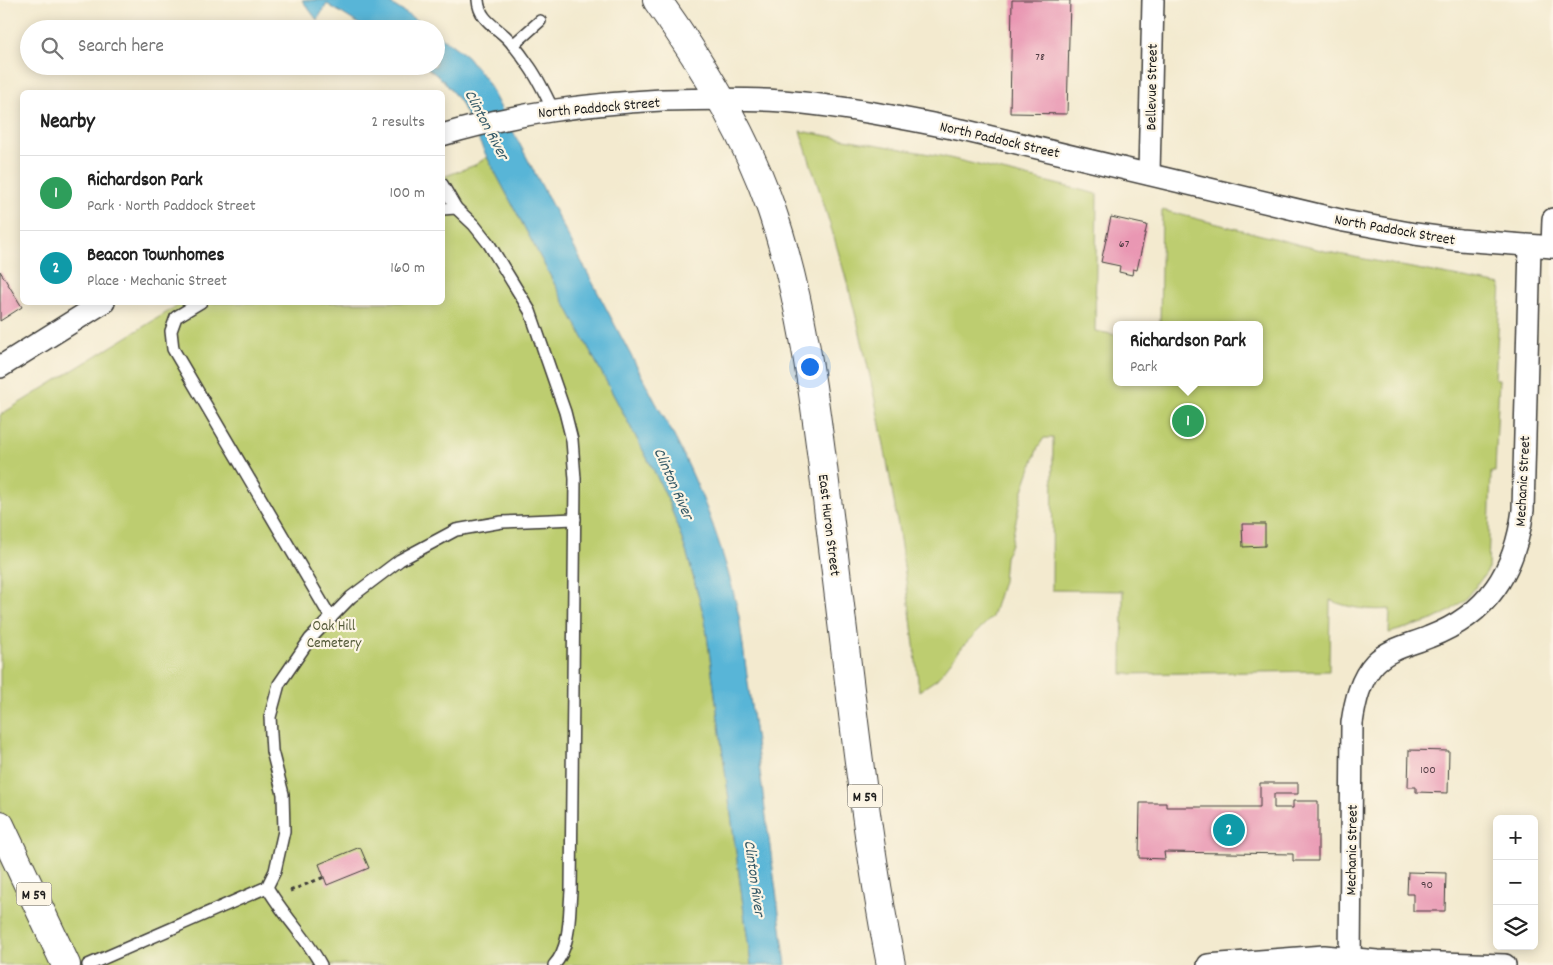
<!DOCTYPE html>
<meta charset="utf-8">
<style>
body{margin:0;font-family:Dekko,sans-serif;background:#f2f2f2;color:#222}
.controls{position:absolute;right:15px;bottom:15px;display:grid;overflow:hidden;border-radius:8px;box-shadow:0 2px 12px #0003}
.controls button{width:45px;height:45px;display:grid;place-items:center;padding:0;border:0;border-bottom:1px solid #e0e0e0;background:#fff;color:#222;font:25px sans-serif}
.you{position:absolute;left:809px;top:366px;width:18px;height:18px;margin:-12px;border:4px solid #fff;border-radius:50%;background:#1a73e8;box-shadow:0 0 0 8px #1a73e833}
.badge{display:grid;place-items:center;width:32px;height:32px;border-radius:50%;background:#b5179e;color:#fff;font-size:16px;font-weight:700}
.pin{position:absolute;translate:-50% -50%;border:2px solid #fff;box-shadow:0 1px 5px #0006}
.popup{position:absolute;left:1113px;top:321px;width:150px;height:65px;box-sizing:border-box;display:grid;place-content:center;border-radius:8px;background:#fff;filter:drop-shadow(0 1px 4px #0005);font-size:16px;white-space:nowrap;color:#767676}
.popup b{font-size:19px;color:#222}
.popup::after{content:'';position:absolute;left:50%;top:100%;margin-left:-10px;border:10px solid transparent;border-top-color:#fff}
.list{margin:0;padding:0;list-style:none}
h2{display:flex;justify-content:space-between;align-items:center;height:65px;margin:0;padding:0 20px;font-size:21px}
h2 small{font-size:16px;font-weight:400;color:#767676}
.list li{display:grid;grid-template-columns:32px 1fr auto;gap:15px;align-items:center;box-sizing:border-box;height:75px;padding:0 20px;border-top:1px solid #e0e0e0}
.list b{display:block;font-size:19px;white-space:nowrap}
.list p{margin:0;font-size:16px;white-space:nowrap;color:#767676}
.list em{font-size:16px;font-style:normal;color:#767676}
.icon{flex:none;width:28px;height:28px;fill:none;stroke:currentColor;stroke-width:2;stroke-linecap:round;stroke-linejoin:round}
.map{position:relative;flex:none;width:1553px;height:965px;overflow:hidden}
.search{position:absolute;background:#fff;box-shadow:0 2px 12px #0003;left:20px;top:20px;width:425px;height:55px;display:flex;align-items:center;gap:12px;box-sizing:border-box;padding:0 18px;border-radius:28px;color:#767676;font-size:19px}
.panel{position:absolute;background:#fff;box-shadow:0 2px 12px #0003;left:20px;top:90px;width:425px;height:215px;border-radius:8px}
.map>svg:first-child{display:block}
</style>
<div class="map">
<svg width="1553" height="965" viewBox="0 0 1553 965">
<rect width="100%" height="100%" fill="#fcf5e5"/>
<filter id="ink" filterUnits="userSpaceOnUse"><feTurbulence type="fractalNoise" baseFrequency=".02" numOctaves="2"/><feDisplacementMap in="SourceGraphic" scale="10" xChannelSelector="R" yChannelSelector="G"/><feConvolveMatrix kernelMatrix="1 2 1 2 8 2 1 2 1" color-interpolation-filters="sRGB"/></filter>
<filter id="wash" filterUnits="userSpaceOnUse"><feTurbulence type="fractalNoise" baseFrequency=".0096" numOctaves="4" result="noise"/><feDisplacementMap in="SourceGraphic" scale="20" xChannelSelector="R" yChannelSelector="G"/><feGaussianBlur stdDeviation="1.12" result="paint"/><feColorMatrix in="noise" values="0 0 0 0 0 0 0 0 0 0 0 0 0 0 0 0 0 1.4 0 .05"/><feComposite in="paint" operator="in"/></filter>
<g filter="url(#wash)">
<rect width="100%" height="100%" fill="#f3eacf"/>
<g fill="#bdcd70" stroke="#6c7446">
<path d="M800 131 941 156 1097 194 1095 331 1117 335V382H1259V325H1160L1162 210 1333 253 1501 285 1495 379H1499L1495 472H1491L1488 570 1468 597 1450 611 1430 621 1389 633 1390 609C1371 611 1347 608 1330 600L1329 671 1122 674 1123 591 1052 590 1053 438H1044L1038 447 1022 493 1011 544 1005 557 1003 581 992 617 964 645 937 679 919 691C907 570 888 451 860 333 844 265 822 198 800 131Z"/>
<polygon points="487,157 655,473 669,502 687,554 705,620 751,965 0,965 0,415 182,303 442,302 443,177 475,165"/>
</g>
<g fill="#59b5d7" stroke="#3a687a">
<polygon points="302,0 385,0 430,29 367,29 327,4 317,20"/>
<path d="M436 33 467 56 486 80 656 403C695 471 722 539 739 616L786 965H751L705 620 687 554 669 502 655 473 487 157 460 102 444 81 425 66H436Z"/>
</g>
<g id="blocks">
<g fill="#e997b3">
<polygon points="1012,0 1070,0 1067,114 1010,113"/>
<polygon points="1111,217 1147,225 1137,270 1133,269 1132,275 1119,272 1120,266 1101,262"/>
<polygon points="0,271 22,307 0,321"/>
<polygon points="1242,524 1265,524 1265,546 1243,547"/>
<polygon points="1409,750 1449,751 1448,793 1416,792 1416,787 1408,787"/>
<polygon points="1260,783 1298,783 1298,794 1274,794 1274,808 1293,808 1293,801 1318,801 1318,861 1293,861 1293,854 1164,852 1165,859 1139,858 1140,803 1166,803 1166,807 1260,807"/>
<polygon points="360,847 369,868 327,885 319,864"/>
<polygon points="1408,872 1446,873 1445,911 1413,911 1413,894 1407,894"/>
</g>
</g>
</g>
<g filter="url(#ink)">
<use href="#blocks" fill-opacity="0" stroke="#3c3b37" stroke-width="1"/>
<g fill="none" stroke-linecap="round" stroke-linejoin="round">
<defs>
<g id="lane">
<path d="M478 0C479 18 493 25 505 36 514 44 522 56 529 66 539 80 546 95 553 110"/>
<polyline points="513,45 540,21"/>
<path d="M442 184 456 208 474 225 489 244 530 311 565 412 572 440 575 479 571 891C569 914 571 947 554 965"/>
<polyline points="442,209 456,208"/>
<polyline points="201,302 176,317 171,331 173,349 331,618"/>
<path d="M267 887C283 915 306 937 321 965"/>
<polyline points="88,965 267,887 275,871 284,831 283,794 272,751 270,717 279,684 310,639 351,597 400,560 456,530 502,522 575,519"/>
</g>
<g id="street">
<path d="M442 135C516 113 586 104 662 100 703 99 743 98 783 101 843 106 903 118 962 130L1344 221 1415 234 1460 240 1553 247"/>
<polyline points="1149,174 1153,0"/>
<polyline points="1552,247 1553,219"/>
<polyline points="0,367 104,302"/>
<polyline points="1208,965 1324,956 1377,961 1505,965"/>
<path d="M1350 965 1352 723C1355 702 1360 679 1375 663 1390 648 1410 645 1429 637 1489 614 1515 571 1523 510L1530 246"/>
</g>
<g id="highway">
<path d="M657 0C703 64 745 133 771 208 805 307 816 412 829 515 848 665 862 816 891 965"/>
<polyline points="0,825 66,965"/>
</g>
</defs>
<use href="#lane" stroke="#3c3b37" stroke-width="14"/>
<use href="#street" stroke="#3c3b37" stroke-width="24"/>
<use href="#highway" stroke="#3c3b37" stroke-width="30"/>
<polyline stroke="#3c3b37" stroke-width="3" stroke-dasharray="4 4" stroke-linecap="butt" points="290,891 324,877"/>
<use href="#lane" stroke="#fff" stroke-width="11"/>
<use href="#street" stroke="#fff" stroke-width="21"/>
<use href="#highway" stroke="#fff" stroke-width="28"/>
</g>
</g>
<g text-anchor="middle" stroke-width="4.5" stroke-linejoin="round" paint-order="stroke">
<g font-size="12" fill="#4f3b42">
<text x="1040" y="60">78</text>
<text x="1124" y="247">67</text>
<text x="1428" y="773">100</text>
<text x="1427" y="888">90</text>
</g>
<g fill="#fcf5e5" stroke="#5f5d58" stroke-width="1">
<rect x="847.5" y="784.5" width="35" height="23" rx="4"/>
<rect x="16.5" y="882.5" width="35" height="23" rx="4"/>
</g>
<g font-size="14" font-weight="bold" fill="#1c1c1c">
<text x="865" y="801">M 59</text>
<text x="34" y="899">M 59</text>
</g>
<g font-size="15" fill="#1c1c1c" stroke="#fcf5e5">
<text transform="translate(1151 87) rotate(-89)" y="5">Bellevue Street</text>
<text transform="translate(599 107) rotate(-5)" y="5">North Paddock Street</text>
<text transform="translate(1000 139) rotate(13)" y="5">North Paddock Street</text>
<text transform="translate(1395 229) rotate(10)" y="5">North Paddock Street</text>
<text transform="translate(1522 481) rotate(-87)" y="5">Mechanic Street</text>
<text transform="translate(830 525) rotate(83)" y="5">East Huron Street</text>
<text transform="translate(1351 850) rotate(-89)" y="5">Mechanic Street</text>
</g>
<g font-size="15" fill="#545a39" stroke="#fcf5e5">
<text x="334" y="630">Oak Hill<tspan x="334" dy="17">Cemetery</tspan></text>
</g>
<g font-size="16" font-style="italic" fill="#345967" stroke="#fcf5e5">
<text transform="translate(488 124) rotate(62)" y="6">Clinton River</text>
<text transform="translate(675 483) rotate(66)" y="6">Clinton River</text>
<text transform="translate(756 878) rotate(82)" y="6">Clinton River</text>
</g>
</g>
</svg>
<div class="controls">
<button>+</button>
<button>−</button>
<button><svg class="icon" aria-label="layers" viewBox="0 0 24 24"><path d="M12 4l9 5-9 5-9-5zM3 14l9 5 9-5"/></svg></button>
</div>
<div class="you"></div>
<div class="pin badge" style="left:1188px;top:421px;background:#2e9e5b">1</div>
<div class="popup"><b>Richardson Park</b>Park</div>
<div class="pin badge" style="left:1229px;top:830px;background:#0f9aa8">2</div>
<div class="search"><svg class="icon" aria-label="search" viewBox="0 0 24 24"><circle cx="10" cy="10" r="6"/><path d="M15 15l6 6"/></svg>Search here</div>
<section class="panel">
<h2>Nearby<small>2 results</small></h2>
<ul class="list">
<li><span class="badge" style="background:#2e9e5b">1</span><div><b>Richardson Park</b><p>Park · North Paddock Street</p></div><em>100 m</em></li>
<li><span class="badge" style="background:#0f9aa8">2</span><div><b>Beacon Townhomes</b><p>Place · Mechanic Street</p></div><em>160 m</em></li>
</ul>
</section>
</div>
